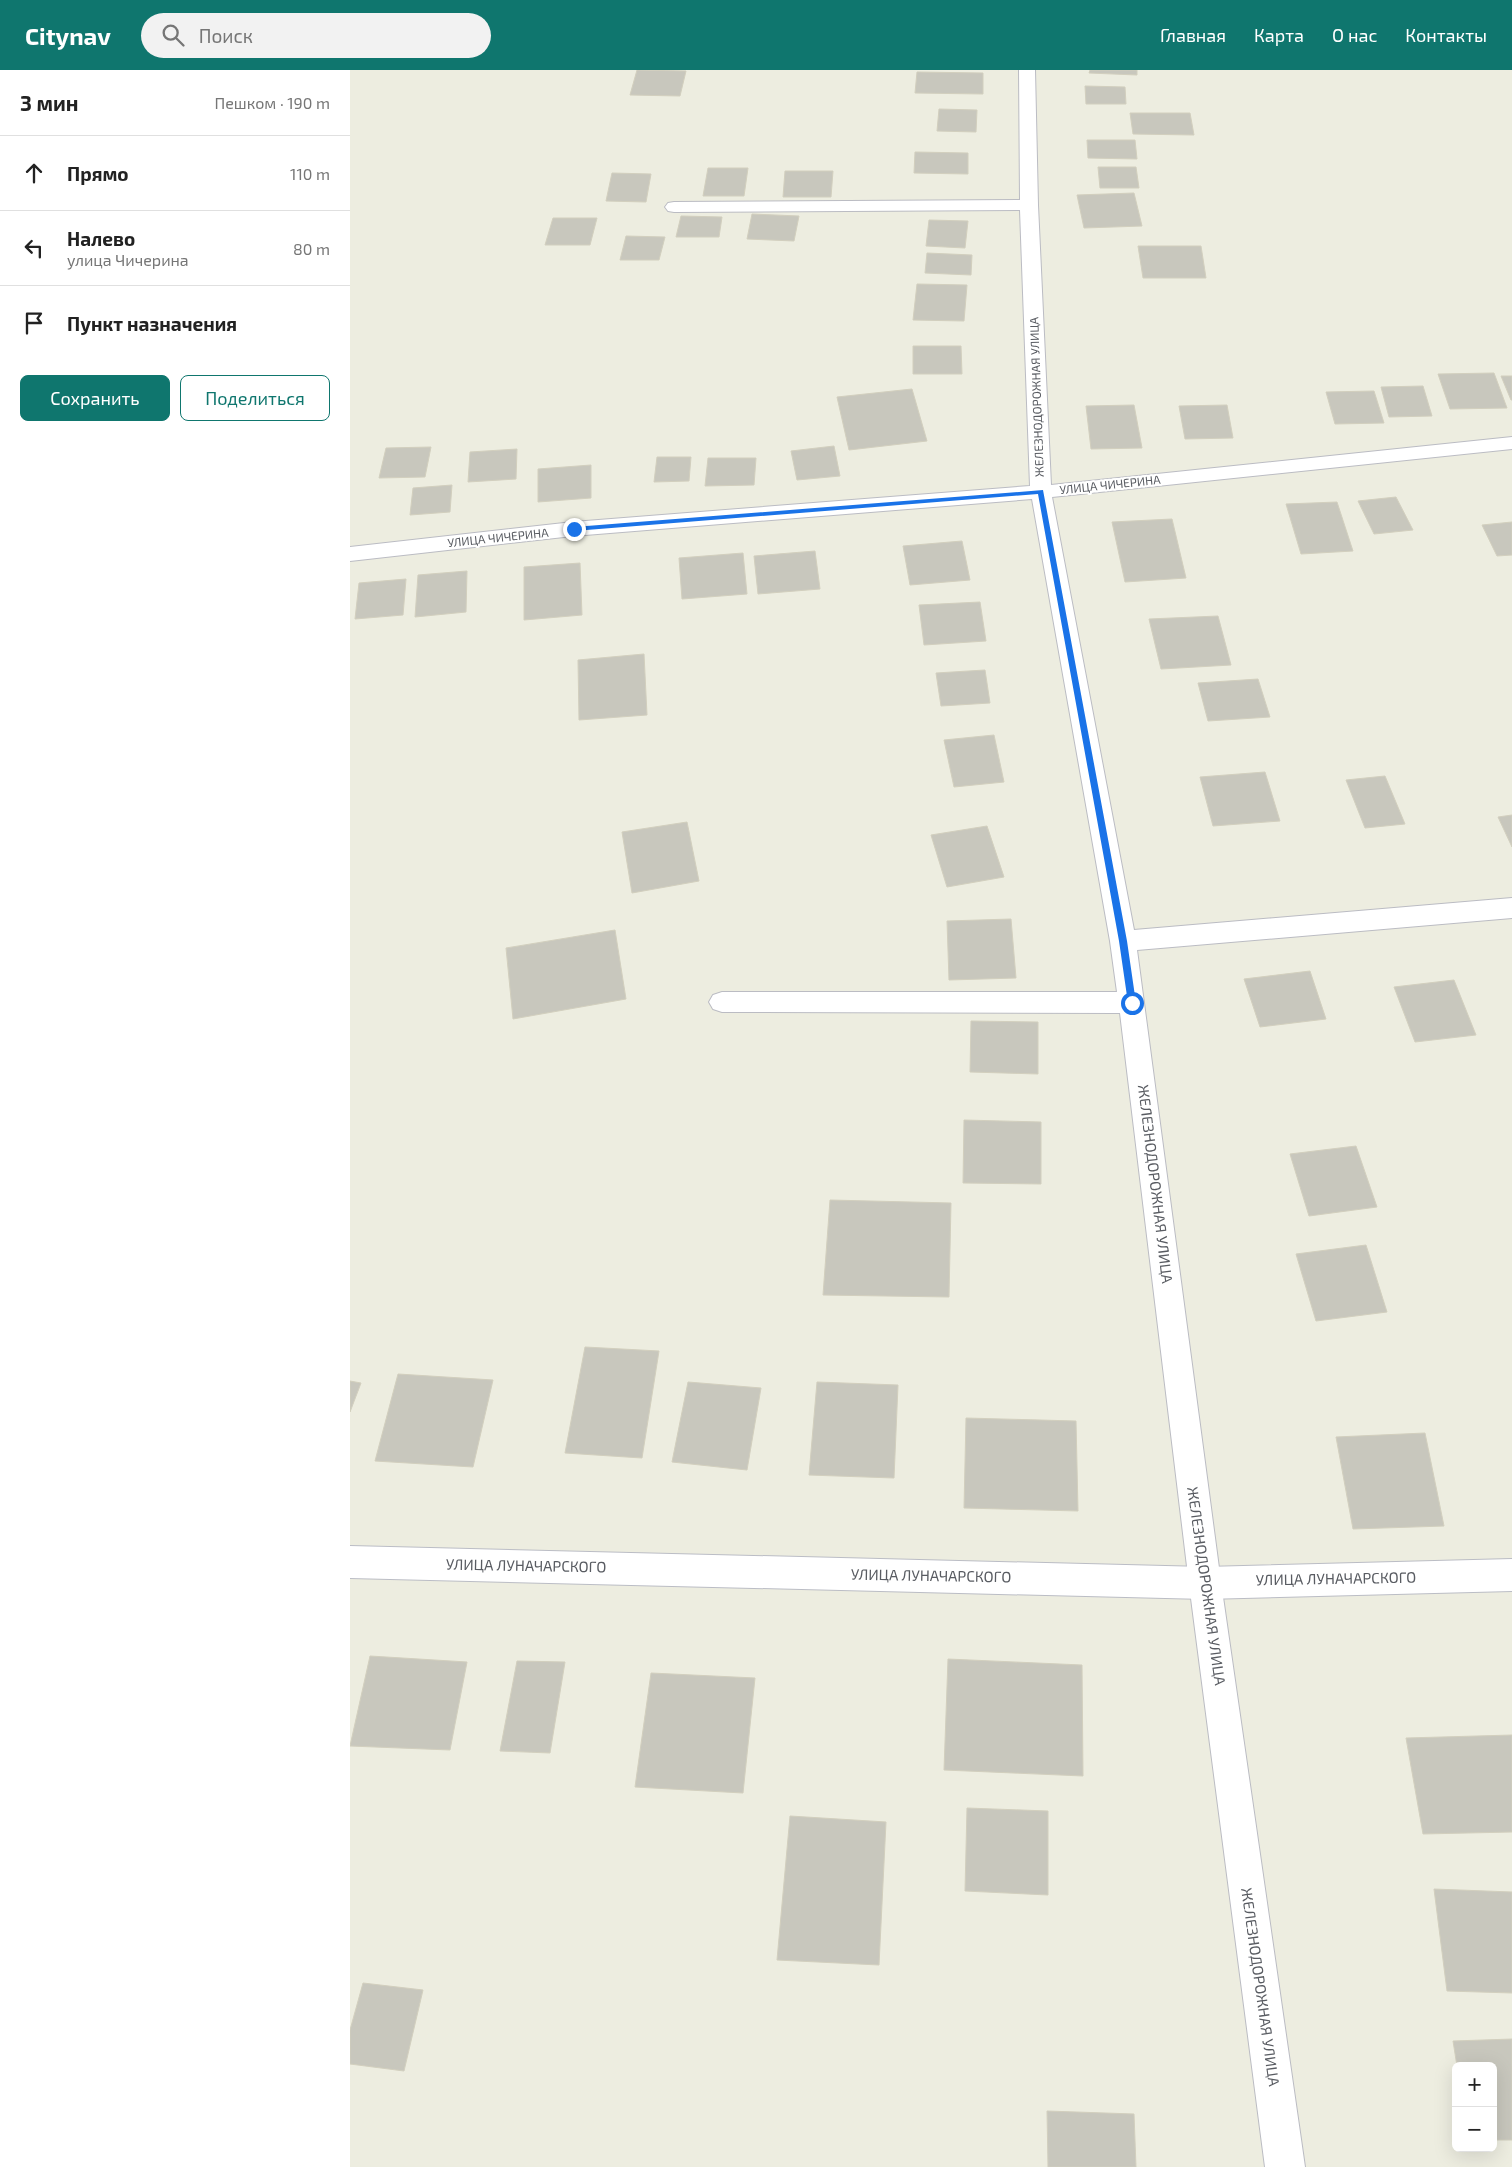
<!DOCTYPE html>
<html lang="ru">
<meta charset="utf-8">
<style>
body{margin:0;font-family:"Exo 2",sans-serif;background:#f2f2f2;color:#222}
.controls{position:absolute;right:15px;bottom:15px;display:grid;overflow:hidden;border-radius:8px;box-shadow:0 5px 20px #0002}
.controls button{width:45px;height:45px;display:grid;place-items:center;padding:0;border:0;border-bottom:1px solid #e0e0e0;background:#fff;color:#222;font:25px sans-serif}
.stop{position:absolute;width:15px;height:15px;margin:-11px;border:4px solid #1a73e8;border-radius:50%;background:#fff}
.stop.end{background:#1a73e8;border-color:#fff;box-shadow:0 1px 5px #0008}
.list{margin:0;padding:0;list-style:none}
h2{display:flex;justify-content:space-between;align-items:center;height:65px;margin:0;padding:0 20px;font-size:21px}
h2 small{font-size:16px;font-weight:400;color:#767676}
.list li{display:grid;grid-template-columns:32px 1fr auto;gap:15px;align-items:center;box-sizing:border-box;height:75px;padding:0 20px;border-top:1px solid #e0e0e0}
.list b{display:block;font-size:19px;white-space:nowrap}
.list p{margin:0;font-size:16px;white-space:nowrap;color:#767676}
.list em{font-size:16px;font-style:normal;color:#767676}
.actions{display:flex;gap:10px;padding:15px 20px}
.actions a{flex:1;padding:11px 0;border:1px solid #0f766e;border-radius:8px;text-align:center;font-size:18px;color:#0f766e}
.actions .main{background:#0f766e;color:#fff}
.icon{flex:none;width:28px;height:28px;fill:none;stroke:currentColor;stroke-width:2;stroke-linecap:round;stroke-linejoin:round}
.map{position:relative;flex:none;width:1162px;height:2097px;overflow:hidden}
header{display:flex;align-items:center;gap:30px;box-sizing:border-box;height:70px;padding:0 25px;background:#0f766e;color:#fff}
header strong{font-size:24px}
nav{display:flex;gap:28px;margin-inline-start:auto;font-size:18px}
.search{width:350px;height:45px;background:#f2f2f2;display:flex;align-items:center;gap:12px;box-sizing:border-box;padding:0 18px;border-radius:28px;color:#767676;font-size:19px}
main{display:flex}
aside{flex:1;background:#fff}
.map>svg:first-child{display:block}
</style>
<header>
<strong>Citynav</strong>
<div class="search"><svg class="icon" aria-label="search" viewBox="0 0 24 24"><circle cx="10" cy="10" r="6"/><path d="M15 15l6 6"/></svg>Поиск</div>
<nav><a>Главная</a><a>Карта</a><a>О нас</a><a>Контакты</a></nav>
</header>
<main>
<aside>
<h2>3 мин<small>Пешком · 190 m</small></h2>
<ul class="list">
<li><svg class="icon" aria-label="ahead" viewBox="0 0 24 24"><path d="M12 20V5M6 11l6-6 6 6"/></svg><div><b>Прямо</b></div><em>110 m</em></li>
<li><svg class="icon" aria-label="left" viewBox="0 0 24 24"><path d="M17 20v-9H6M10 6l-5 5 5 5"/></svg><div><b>Налево</b><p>улица Чичерина</p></div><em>80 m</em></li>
<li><svg class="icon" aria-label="arrive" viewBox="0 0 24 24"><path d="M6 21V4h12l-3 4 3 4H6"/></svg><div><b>Пункт назначения</b></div></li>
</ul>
<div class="actions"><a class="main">Сохранить</a><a>Поделиться</a></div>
</aside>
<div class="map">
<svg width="1162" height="2097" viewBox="0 0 1162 2097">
<rect width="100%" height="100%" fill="#edede0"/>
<g fill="#c8c7bd" stroke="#d2cfbe">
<polygon points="287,0 336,1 330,26 280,25"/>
<polygon points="740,0 787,0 787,5 739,3"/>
<polygon points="567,2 633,3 633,24 565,23"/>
<polygon points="735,16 775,17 776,34 736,34"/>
<polygon points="589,39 627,40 626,62 587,61"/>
<polygon points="780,43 840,43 844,65 783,64"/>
<polygon points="737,70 785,70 787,89 738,88"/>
<polygon points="565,82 618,83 618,104 564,103"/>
<polygon points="748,97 786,97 789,118 750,118"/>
<polygon points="358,98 398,98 394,126 353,126"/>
<polygon points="435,101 483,101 481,127 433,127"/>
<polygon points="262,103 301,104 296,132 256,131"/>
<polygon points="784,123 792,156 734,158 727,125"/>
<polygon points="402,144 449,146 444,171 397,169"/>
<polygon points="331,146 372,147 369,167 326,167"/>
<polygon points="203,148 247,148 240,175 195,175"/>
<polygon points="579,150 618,151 615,178 576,176"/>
<polygon points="276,166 315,167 309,190 270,190"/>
<polygon points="788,176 851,176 856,208 793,208"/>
<polygon points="577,183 622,185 621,205 575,203"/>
<polygon points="567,214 617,215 614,251 563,250"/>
<polygon points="563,276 611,276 612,304 563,304"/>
<polygon points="1144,303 1157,338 1100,339 1088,304"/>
<polygon points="1151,306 1162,306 1162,330 1161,330"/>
<polygon points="1073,316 1082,346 1039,347 1031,317"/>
<polygon points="562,319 577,371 499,380 487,327"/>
<polygon points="1024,321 1034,353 985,354 976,322"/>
<polygon points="784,335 792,378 741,379 736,336"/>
<polygon points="877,335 883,368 835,369 829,336"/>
<polygon points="484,376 490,406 447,410 441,381"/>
<polygon points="81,377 75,407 29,408 36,378"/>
<polygon points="167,379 166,409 118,412 120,382"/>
<polygon points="307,387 341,387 339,411 304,412"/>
<polygon points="358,388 406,388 404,415 355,416"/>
<polygon points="241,395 241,428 188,432 188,399"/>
<polygon points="102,415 100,442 60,445 63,418"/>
<polygon points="1046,427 1063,460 1024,464 1008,431"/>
<polygon points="987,432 1003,481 951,484 936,434"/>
<polygon points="822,449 836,508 775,512 762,452"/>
<polygon points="1162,452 1162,485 1147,486 1132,455"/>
<polygon points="612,471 620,510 560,515 553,476"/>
<polygon points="465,481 470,519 408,524 404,486"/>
<polygon points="393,483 397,524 332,529 329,488"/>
<polygon points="230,493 232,545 174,550 174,497"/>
<polygon points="117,501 116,542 65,547 68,505"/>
<polygon points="56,509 53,545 5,549 9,513"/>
<polygon points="630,532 636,571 574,575 569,535"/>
<polygon points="868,546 881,595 811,599 799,549"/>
<polygon points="294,584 297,645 229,650 228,590"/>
<polygon points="635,600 640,633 591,636 586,603"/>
<polygon points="908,609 920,647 858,651 848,613"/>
<polygon points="644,665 654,712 604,717 594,670"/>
<polygon points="915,702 930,751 863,756 850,707"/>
<polygon points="1035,706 1055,754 1015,758 996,710"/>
<polygon points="1162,745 1162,777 1148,747"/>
<polygon points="337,752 349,811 282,823 272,762"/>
<polygon points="637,756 654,807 597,817 581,765"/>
<polygon points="661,849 666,908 599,910 597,851"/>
<polygon points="265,860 276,929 163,949 156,878"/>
<polygon points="960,901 976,949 910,957 894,909"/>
<polygon points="1104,910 1126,965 1065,972 1044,917"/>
<polygon points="621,951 688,952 688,1004 620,1002"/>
<polygon points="614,1050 691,1052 691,1114 613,1113"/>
<polygon points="1006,1076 1027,1137 959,1146 940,1084"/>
<polygon points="480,1130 601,1133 599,1227 473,1225"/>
<polygon points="1016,1175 1037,1242 966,1251 946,1184"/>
<polygon points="235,1277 309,1281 292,1388 215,1383"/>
<polygon points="48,1304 143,1310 123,1397 25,1391"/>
<polygon points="0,1311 11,1313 0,1342"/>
<polygon points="338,1312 411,1318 397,1400 322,1392"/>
<polygon points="467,1312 548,1315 544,1408 459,1405"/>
<polygon points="616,1348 726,1351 728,1441 614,1438"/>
<polygon points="1075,1363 1094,1456 1003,1459 986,1367"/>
<polygon points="20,1586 117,1592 100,1680 0,1676"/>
<polygon points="598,1589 732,1595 733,1706 594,1700"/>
<polygon points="167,1591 215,1592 200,1683 150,1681"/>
<polygon points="301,1603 405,1608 393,1723 285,1717"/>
<polygon points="1162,1665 1162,1762 1073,1764 1056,1668"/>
<polygon points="617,1738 698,1741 698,1825 615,1821"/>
<polygon points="440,1746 536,1752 529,1895 427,1890"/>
<polygon points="1084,1819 1162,1822 1162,1923 1097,1921"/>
<polygon points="13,1913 73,1920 54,2001 0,1994 0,1960"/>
<polygon points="1162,1969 1162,2070 1143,2070 1143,1996 1107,1996 1103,1971"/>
<polygon points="697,2041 784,2044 786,2097 698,2097"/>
</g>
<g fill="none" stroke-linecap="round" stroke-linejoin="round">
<defs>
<polygon id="minor" points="669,0 685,0 688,135 701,415 1162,367 1162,379 702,427 784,860 1162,828 1162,848 787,880 871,1513 955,2097 915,2097 839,1513 770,943 372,942 363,939 359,932 363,925 372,922 767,922 760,871 682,429 223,466 0,491 0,477 223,452 680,416 670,140 324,142 318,141 315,137 318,133 324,132 670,130"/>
<polygon id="secondary" points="0,1476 855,1497 1162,1489 1162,1521 855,1529 0,1508"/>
</defs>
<use href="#minor" stroke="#bbbcc3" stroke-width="2"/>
<use href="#secondary" stroke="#bbbdc5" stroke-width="2"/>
<use href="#minor" fill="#fff" fill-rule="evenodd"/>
<use href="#secondary" fill="#fff" fill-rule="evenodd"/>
</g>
<polygon fill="#1a73e8" points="693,420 777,871 786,933 782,936 778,933 769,871 688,424 224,461 220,459 224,457"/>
<g text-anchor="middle" stroke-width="4" stroke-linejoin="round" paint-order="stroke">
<g font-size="12" fill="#595c62" stroke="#fff">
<text transform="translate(687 327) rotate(-92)" y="4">ЖЕЛЕЗНОДОРОЖНАЯ УЛИЦА</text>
<text transform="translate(760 415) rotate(-6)" y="4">УЛИЦА ЧИЧЕРИНА</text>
<text transform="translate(148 468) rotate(-6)" y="4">УЛИЦА ЧИЧЕРИНА</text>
</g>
<g font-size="15" fill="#595c62" stroke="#fff">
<text transform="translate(805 1114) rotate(83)" y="5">ЖЕЛЕЗНОДОРОЖНАЯ УЛИЦА</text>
<text transform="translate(176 1496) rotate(1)" y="5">УЛИЦА ЛУНАЧАРСКОГО</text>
<text transform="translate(581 1506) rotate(1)" y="5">УЛИЦА ЛУНАЧАРСКОГО</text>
<text transform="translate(986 1509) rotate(-1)" y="5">УЛИЦА ЛУНАЧАРСКОГО</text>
<text transform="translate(856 1516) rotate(82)" y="5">ЖЕЛЕЗНОДОРОЖНАЯ УЛИЦА</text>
<text transform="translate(910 1917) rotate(82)" y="5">ЖЕЛЕЗНОДОРОЖНАЯ УЛИЦА</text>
</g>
</g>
</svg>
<div class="controls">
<button>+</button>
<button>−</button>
</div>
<div class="stop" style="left:782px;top:933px"></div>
<div class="stop end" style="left:224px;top:459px"></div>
</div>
</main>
